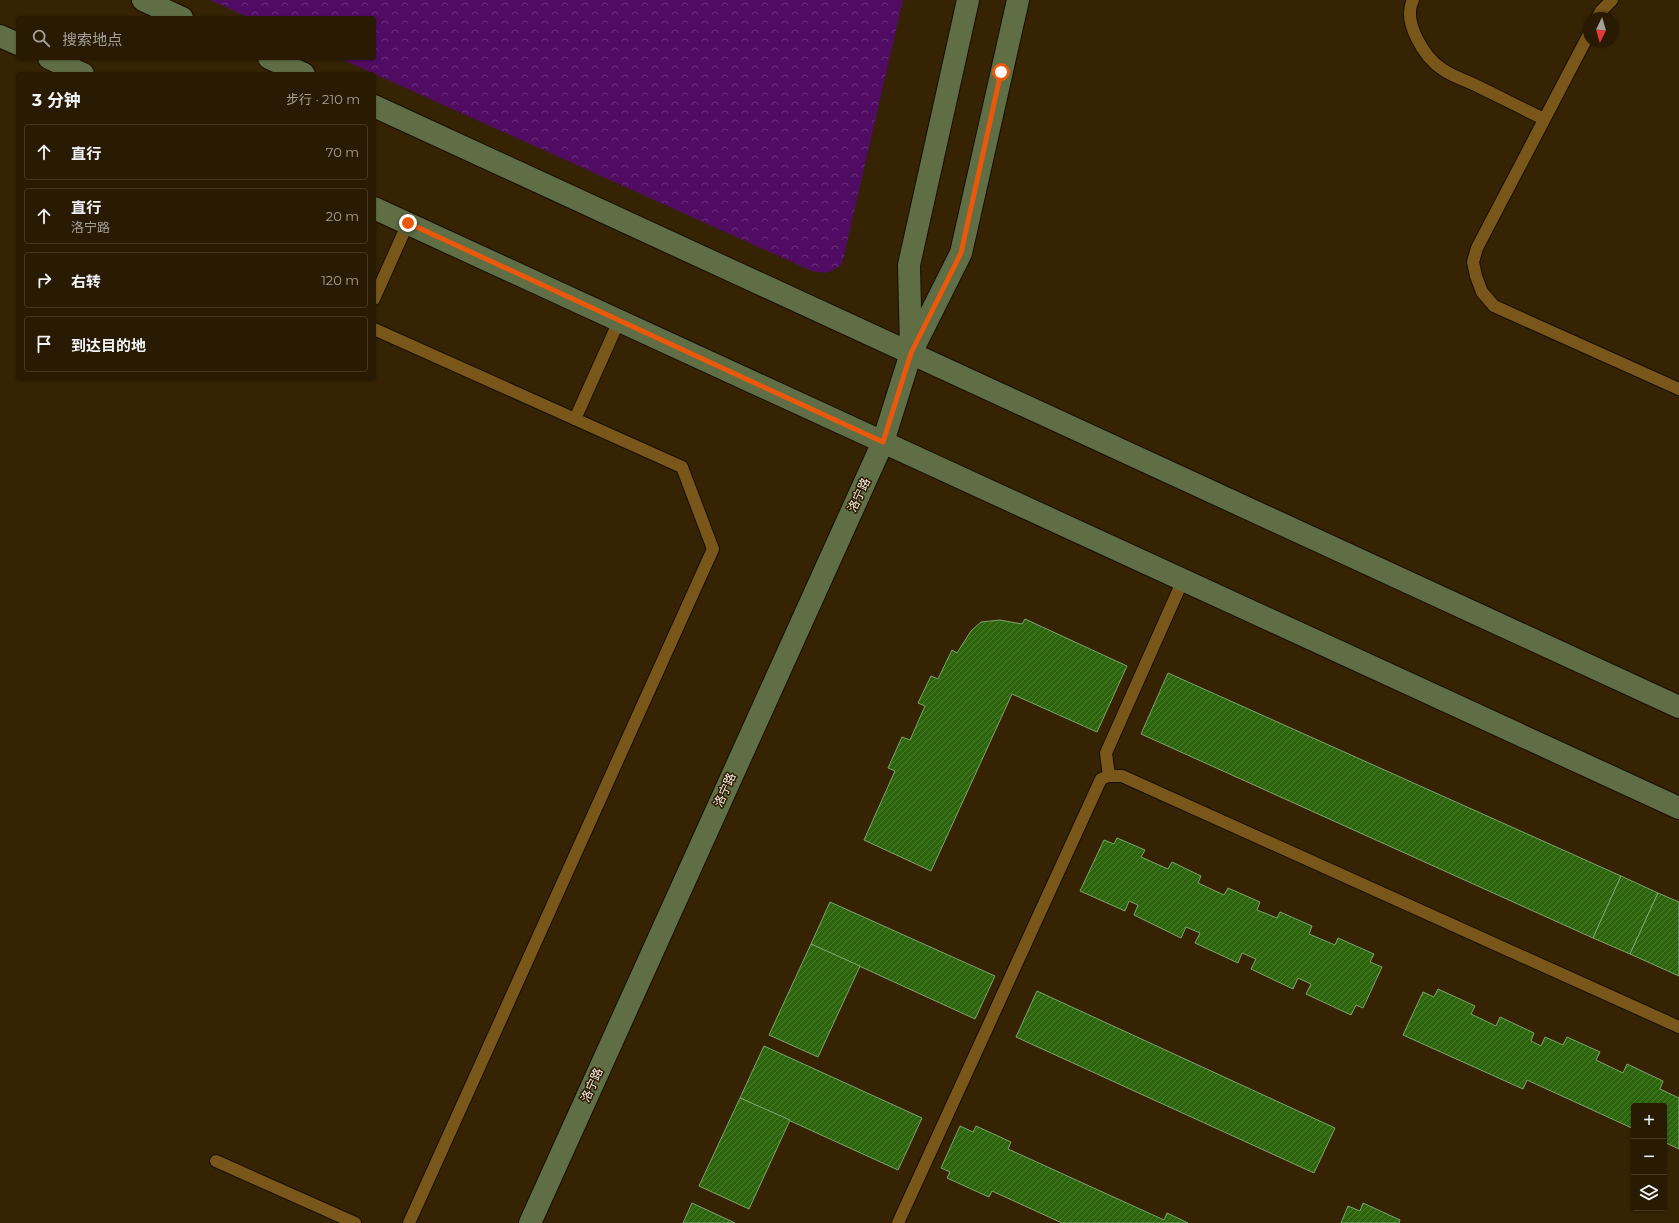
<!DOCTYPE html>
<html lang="zh">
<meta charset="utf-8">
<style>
body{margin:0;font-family:Montserrat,"Noto Sans SC",sans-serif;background:#342712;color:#f1f3f6}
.controls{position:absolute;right:12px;bottom:12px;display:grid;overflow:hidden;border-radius:4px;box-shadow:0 1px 3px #0004}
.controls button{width:36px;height:36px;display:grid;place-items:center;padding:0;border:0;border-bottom:1px solid #443825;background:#281a03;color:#f1f3f6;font:20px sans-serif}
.compass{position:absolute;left:1583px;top:12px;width:36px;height:36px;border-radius:50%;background:#281a03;box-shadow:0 1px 3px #0004;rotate:185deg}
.stop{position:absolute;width:12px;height:12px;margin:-9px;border:3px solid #ea580c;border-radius:50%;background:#fff}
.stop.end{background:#ea580c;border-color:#fff;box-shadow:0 1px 4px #0008}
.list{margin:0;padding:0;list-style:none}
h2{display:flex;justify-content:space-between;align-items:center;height:52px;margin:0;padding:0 16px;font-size:17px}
h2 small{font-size:13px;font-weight:400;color:#a5a19a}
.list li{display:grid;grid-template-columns:26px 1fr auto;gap:12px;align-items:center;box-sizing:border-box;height:56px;margin:0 8px 8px;padding:0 8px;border:1px solid #443825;border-radius:4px}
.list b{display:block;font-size:15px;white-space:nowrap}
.list p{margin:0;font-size:13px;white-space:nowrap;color:#a5a19a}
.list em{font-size:13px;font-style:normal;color:#a5a19a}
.icon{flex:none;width:22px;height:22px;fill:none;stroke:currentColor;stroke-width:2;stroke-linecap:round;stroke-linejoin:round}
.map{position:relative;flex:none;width:1679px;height:1223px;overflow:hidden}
.search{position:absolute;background:#281a03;box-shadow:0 1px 3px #0004;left:16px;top:16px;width:360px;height:44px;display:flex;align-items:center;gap:10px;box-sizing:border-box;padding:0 14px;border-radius:4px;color:#a5a19a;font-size:15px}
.panel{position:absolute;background:#281a03;box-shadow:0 1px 3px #0004;left:16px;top:72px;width:360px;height:308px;border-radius:4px}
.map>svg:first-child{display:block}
</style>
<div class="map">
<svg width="1679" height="1223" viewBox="0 0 1679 1223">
<defs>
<pattern id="park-crowns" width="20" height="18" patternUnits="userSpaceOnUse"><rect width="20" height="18" fill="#500c63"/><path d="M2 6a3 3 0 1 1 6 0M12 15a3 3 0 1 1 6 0" fill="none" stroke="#6a3079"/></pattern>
<pattern id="building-hatch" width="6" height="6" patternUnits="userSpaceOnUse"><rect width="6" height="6" fill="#2c650c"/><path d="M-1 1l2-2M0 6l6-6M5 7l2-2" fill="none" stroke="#4c7c2f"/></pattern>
</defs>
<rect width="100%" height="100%" fill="#352304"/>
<path fill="url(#park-crowns)" d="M210 0H903L842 264C832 273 824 274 812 271L339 58H374V18H250Z"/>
<g fill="url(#building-hatch)" stroke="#7da46e">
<polygon points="1025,619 1127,666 1097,732 1012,694 931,871 864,840 895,771 888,768 902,737 910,740 925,706 918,703 931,676 938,679 952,650 957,653 971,631 981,622 1000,620 1022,624"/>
<polygon points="1168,673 1621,876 1593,938 1141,734"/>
<polygon points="1117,838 1145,850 1141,857 1168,869 1172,862 1201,876 1198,883 1224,895 1228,888 1260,902 1257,910 1277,918 1280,912 1312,926 1309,934 1335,945 1338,938 1374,954 1370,962 1382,967 1363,1008 1356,1005 1351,1015 1306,994 1311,984 1298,978 1293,989 1251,969 1256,959 1242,953 1238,963 1195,943 1200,933 1186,927 1181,938 1134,915 1138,905 1129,901 1125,911 1080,891 1104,840 1114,844"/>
<polygon points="1621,876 1658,893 1630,954 1593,938"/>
<polygon points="1658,893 1679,902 1679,976 1630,954"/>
<polygon points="830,902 995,976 975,1019 811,944"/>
<polygon points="811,944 860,966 818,1057 769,1035"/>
<polygon points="1438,989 1475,1006 1471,1014 1496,1026 1500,1017 1534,1033 1531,1041 1541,1046 1545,1037 1563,1045 1567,1037 1600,1052 1596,1060 1623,1073 1627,1064 1663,1081 1660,1089 1679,1098 1679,1149 1664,1142 1664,1106 1634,1106 1634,1129 1527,1080 1523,1089 1403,1035 1423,992 1434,997"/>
<polygon points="1037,991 1335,1128 1314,1173 1016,1037"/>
<polygon points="764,1046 922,1118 898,1170 740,1098"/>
<polygon points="740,1098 790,1120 749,1209 699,1186"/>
<polygon points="960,1126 973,1132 976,1126 1011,1142 1008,1149 1164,1220 1167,1213 1188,1223 1062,1223 992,1191 989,1197 947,1178 950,1172 941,1168"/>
<polygon points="692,1203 735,1223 683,1223"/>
<polygon points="1363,1203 1400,1220 1399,1223 1341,1223 1348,1206 1360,1211"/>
</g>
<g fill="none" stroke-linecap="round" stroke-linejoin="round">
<defs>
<g id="lane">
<path d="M1413 0C1402 21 1424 57 1442 69 1452 76 1464 80 1475 85 1498 96 1521 108 1544 119"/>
<polyline points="1597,18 1601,11 1612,0"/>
<polyline points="1589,34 1477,248 1473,262 1476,276 1482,292 1494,306 1679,389"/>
<polyline points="374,299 408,223"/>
<polyline points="374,329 682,467 713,549 409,1223"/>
<polyline points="575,419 619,321"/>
<polyline points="1109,776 1106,753 1183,580"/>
<polyline points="216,1161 355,1223"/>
<polyline points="898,1223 1101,779 1109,776 1122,776 1679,1027"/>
</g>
<g id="secondary">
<polyline points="143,0 182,18"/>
<polyline points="0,36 18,44"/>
<polyline points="49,58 83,74"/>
<polyline points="269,58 304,74"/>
<polyline points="374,106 1679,707"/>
<polyline points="374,208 1679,808"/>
<polyline points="911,350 909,265 968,0"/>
<polyline points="530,1223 883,442 911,353 961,253 1018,0"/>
</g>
</defs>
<use href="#lane" stroke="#180e00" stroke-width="14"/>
<use href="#secondary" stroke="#180e00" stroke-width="24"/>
<use href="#lane" stroke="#79571a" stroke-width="12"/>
<use href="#secondary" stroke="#5f6e44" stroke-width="22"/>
</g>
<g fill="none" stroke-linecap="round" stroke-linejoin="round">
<polyline stroke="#ea580c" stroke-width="5" points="408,223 883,442 911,353 961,253 1001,72"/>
</g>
<g text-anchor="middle" stroke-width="3" stroke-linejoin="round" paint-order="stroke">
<g font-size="12" fill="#fcf4e8" stroke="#2b1a00">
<text transform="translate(859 495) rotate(-65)" y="4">洛宁路</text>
<text transform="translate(725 790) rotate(-66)" y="4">洛宁路</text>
<text transform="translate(592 1085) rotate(-66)" y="4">洛宁路</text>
</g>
</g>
</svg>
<div class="controls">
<button>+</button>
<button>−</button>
<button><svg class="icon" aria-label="layers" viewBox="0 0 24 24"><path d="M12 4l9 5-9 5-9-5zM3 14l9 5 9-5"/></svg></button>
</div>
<svg class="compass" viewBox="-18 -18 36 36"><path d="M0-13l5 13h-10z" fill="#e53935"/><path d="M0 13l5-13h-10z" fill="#a5a19a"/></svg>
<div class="stop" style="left:1001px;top:72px"></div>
<div class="stop end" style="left:408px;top:223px"></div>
<div class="search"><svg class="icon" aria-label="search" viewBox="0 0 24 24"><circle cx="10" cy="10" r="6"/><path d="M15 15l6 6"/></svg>搜索地点</div>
<section class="panel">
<h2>3 分钟<small>步行 · 210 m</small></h2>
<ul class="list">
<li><svg class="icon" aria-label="ahead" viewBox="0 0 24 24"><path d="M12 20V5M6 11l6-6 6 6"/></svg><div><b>直行</b></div><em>70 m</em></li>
<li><svg class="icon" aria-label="ahead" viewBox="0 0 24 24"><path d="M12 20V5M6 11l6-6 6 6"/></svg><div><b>直行</b><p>洛宁路</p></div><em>20 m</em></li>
<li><svg class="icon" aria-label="right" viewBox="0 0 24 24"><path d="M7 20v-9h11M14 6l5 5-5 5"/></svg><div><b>右转</b></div><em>120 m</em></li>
<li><svg class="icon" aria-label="arrive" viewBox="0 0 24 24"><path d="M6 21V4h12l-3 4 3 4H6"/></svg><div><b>到达目的地</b></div></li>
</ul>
</section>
</div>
